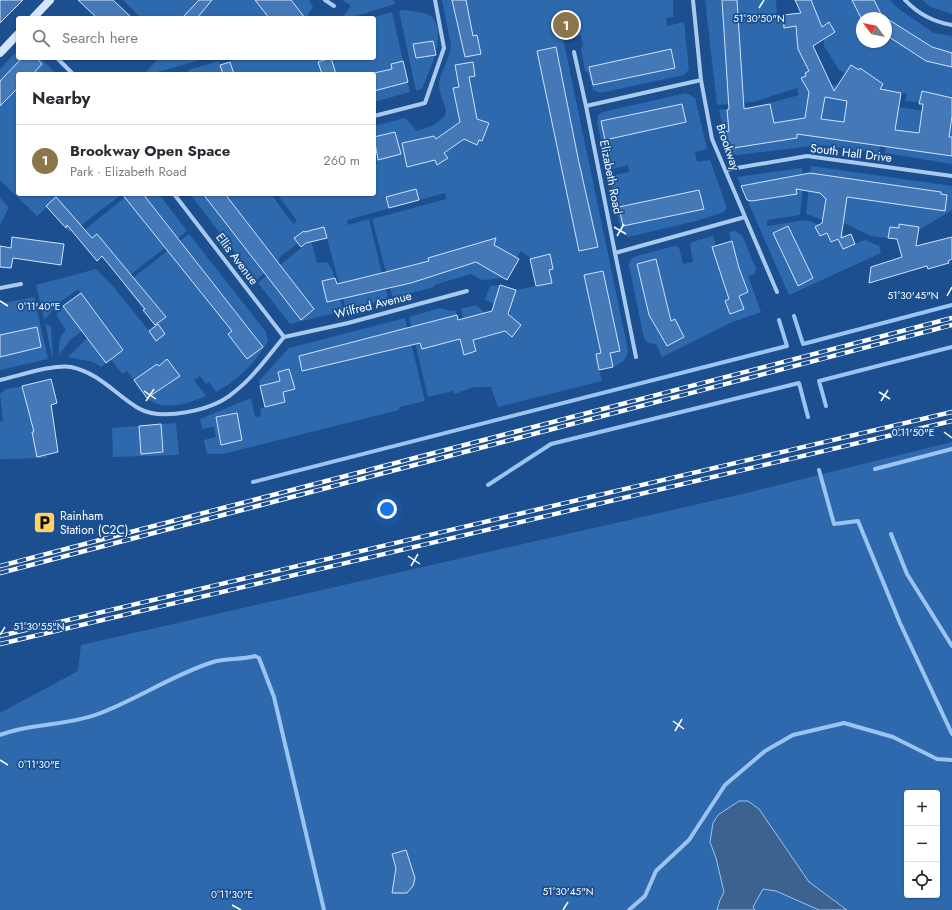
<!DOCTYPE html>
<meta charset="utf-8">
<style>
body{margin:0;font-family:Jost,sans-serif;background:#f2f2f3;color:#2b2b33}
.controls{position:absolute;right:12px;bottom:12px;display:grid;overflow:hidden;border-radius:4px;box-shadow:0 1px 3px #0004}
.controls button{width:36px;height:36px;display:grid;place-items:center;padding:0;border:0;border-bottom:1px solid #e1e1e2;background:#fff;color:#2b2b33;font:20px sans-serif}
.compass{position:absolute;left:856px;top:12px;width:36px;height:36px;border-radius:50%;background:#fff;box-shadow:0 1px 3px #0004;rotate:302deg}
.you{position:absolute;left:387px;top:509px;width:14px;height:14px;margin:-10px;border:3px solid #fff;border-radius:50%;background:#1a73e8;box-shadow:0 0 0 6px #1a73e833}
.badge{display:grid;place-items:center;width:26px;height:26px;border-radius:50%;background:#8a764a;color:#fff;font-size:13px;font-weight:700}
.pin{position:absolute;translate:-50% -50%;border:2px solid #fff;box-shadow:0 1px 4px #0006}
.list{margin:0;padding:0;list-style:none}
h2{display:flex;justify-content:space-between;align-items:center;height:52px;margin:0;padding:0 16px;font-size:17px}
h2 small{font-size:13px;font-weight:400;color:#7c7c81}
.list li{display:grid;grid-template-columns:26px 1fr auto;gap:12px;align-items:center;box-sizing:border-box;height:72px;padding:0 16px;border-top:1px solid #e1e1e2}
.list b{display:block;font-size:15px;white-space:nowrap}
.list p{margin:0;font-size:13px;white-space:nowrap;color:#7c7c81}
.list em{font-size:13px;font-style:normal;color:#7c7c81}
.icon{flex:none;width:22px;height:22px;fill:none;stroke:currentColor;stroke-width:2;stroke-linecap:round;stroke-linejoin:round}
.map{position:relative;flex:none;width:952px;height:910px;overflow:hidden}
.search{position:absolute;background:#fff;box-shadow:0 1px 3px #0004;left:16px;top:16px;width:360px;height:44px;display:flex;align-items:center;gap:10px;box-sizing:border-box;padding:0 14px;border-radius:4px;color:#7c7c81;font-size:15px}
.panel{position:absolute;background:#fff;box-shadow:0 1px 3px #0004;left:16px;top:72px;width:360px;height:124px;border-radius:4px}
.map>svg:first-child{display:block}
</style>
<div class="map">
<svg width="952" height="910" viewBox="0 0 952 910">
<rect width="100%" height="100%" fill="#1b4f8f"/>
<g fill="#2e69ad" fill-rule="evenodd">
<polygon points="123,0 309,0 313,7 308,15 311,18 141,18"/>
<polygon points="342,0 394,0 395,4 350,18 342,18 351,6"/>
<path d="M442 0H673V17L666 18 667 26 684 22 689 69 684 75 600 93 593 90 588 72 585 71 581 48 583 46 581 35 563 38 628 350C627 365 612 367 599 370L602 381 498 407 491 387H474L454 394 453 391 428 397 409 317 440 308 451 311 455 310 463 339 467 334 461 309 476 305 485 313 492 335 500 329 506 312 509 315 511 312 485 300 490 286 501 285 516 290 536 286 532 259 521 251 516 258 519 259 511 273 507 271 502 278 482 280 471 274 434 285V287L393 298 372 219 446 199 445 193 347 220 348 225 369 219 388 299 346 310 324 227 305 232 304 231 295 238 298 243 280 257 278 263 256 280 190 194H271L293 224 297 221 277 194H374V163L377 164 376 160 378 159 374 145V126L405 118 417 131 434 125 445 116C448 106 439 96 439 85 439 75 450 58 451 45Z"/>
<path d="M705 0H776L777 16H794L795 28C811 41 825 63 828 84L839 86 885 109 879 153 819 145 729 156 719 110 759 106 799 95 797 88 753 102 717 105Z"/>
<path d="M795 0H890L899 9 934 33 952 36V106L905 101 907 94 894 91 883 93 839 70 824 46V39ZM862 18H886V42H862Z"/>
<polygon points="922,0 952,0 952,14 931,7"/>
<path d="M406 10C414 12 427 12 433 18 447 36 429 71 422 89L416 91 399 11Z"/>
<polygon points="392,12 410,92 374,102 374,74 189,74 188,70 219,61 220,65 240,58 374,58 374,18 371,18"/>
<polygon points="18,50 18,58 40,58 56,74 18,74 18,194 122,194 75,230 69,232 47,207 37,216 0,180 0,69"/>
<polygon points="159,58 207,58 151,74 144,74"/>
<polygon points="686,93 695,98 707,149 695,152 697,162 710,160 727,208 724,212 696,221 628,237 622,233 609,176 629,172 628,165 613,169 607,165 597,123 598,115 603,112"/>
<polygon points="899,107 952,116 952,164 885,153 892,108"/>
<polygon points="811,166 952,186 952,210 904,239 897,239 871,236 844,223 823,220 806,214"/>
<polygon points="802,168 803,187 800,215 767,220 767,226 806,220 842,233 844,236 851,234 855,244 865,240 879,246 881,253 789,295 737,177"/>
<polygon points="129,194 159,194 187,231 122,281 102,257 97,261 77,236"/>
<polygon points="0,198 9,207 0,225"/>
<polygon points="735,231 742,235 756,269 754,274 748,276 761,312 730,323 662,357 656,344 648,343 644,338 629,266 630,260 634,257 674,246 679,247 683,264 693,262 690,245 692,242 713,236 716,245 731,241 729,232"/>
<path d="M189 234 266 332 268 341C256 362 237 381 216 392L209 382 206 384 200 376 194 380 206 396C190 403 164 412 148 399 140 392 134 380 127 371L122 374 111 359 104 325 78 289 56 305 47 317 44 319 36 285 96 269 111 284 149 331 158 324 152 317 150 318 124 285Z"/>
<polygon points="311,240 317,263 327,262 332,269 343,311 290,324 258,283"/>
<polygon points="34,297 48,359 0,370 0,304"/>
<path d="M63 306 82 331 70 340 60 354C57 347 60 335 66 330L56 315Z"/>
<polygon points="405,318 425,401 399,407 399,410 223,454 207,454 204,440 216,437 214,427 202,429 200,419 251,398 255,417 261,416 260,409 265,407 259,381 289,348"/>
<polygon points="45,323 51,327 53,358 52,357"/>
<polygon points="87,338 106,363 101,367 93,362 68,357"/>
<polygon points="22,386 34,432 32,433 37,456 46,455 47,458 0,459 0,421 3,421 0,394 6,389"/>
<polygon points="176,423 179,455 113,457 112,428"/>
<path d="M952 442V910H0V713L78 671 81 645 738 495ZM907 793H937V895H907Z"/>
</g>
<polygon fill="#3c6290" stroke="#9cc4f0" points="739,801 748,801 759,809 809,882 847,910 819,910 776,891 763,889 753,907 755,910 717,910 720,900 724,892 716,858 710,842 713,823 718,815"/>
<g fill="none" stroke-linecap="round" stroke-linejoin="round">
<g stroke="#9cc4f0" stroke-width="4">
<polyline points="794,316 803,344 952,305"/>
<polyline points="826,406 819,381 952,347"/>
<polyline points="875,469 952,449"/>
<polyline points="819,470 834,524 858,521 900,623 952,734"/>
<polyline points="253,482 787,346 779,320"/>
<polyline points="488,485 551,444 799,383 808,417"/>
<polyline points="891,534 907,574 952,646"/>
<path d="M0 735C30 723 67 726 98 714 138 699 172 675 213 662 226 658 241 660 255 656L259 658 274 697 324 910"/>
<polyline points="629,910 645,896 656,871 689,840 725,785 765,751 793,735 844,723 893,737 937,759 952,760"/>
</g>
</g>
<g fill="#4478b7" stroke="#cfe3fa" fill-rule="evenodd">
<polygon points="0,0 23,0 0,23"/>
<polygon points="78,0 113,0 132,18 97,18"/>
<polygon points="199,0 212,0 197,18 182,18"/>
<polygon points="255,0 291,0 305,18 269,18"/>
<polygon points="452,0 466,0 473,36 477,35 481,54 465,57"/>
<path d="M722 0H737L744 109 770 104 774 123 805 118 809 92 801 78 806 76 805 73 809 71 798 49 796 26 784 28 783 15 801 13 795 0H811L822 27 829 22 835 32 813 46 834 91 851 65 859 70 860 68 883 84 880 89 901 93 895 130 919 133 923 104H919L922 91 952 98V116L949 137H952V156L797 134V138L727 149 723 132 729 131 727 110 729 109ZM825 97 847 101 844 122 821 119Z"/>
<polygon points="852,0 874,0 883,18 861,18"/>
<polygon points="886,18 932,47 952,53 952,67 926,61 886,35"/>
<polygon points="433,41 436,55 416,58 413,44"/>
<polygon points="556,47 578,158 598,247 579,251 537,51"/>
<polygon points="671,49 675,68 593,85 589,67"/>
<polygon points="22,58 36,58 42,64 33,74 18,74 18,88 0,106 0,81"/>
<polygon points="331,58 336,74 322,74 318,62"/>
<polygon points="403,61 408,82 374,91 374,73 392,69 391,64"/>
<polygon points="230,62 234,74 223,74 220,65"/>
<polygon points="473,62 475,76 469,77 477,119 489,123 482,141 479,140 477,145 464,139 444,153 448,158 437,165 435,160 407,167 402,143 434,136 436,139 460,122 453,88 459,87 455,65"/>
<polygon points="682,104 686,122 605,140 601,121"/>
<polygon points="395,132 401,154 378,160 374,137"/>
<polygon points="810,173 941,192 941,194 947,195 945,211 847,197 841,238 851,234 855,244 843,249 838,239 831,242 827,233 820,236 815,227 822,223 826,199 820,193 796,189 797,194 752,201 747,200 741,186"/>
<polygon points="416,189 419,200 389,208 386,197"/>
<polygon points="699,190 704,209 623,226 619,207"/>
<polygon points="122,194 143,194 263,347 247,359 228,334 232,331"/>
<polygon points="203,194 225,194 314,309 301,320"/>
<polygon points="56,197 92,238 97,234 166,317 155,325 143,310 145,309 102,256 97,261 67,225 66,228 46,206"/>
<polygon points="899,224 919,227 916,246 952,237 952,259 948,261 949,263 928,269 927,266 869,283 871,267 902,257 897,239 888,238 890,227 899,228"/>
<polygon points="788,226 813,278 798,286 773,233"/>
<polygon points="324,227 327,238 306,243 301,247 294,238 304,231 305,232"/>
<polygon points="12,237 64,244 61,265 13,258 11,268 0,267 0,246 11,248"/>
<polygon points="496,238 494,245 519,259 507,280 476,262 411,283 327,302 322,281 335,278 337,284 382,273 429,261 428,258"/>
<polygon points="732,241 739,268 748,292 739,296 744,309 730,314 725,301 729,299 712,247"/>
<polygon points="550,254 553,269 549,270 552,283 536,286 530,259"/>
<polygon points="656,259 671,321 675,319 684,337 667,346 649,315 637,264"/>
<polygon points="603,271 620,351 610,353 613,367 599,370 596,354 601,353 584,275"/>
<polygon points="500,285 516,290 508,314 521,325 512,337 505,331 473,340 476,351 464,355 460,339 422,349 420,343 302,371 299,356 457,315 458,320 492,311"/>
<polygon points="81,293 123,350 106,363 63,306"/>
<polygon points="158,324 165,334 156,341 149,331"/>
<polygon points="37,327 41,347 0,357 0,335"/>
<polygon points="167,359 180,376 147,398 134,380 157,364 159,366"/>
<polygon points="289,369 295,389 283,392 285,402 265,407 260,386 280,381 278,372"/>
<polygon points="51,379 57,403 51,405 52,411 58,452 37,457 32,432 34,432 22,386"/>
<polygon points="237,413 242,440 221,445 216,417"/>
<polygon points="161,424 163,452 141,454 139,426"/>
<polygon points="406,850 415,878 413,886 407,893 392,893 396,868 392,854"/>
</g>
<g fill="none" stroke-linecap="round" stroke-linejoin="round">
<g stroke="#a9c9ee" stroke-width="4">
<polyline points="325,0 334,6"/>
<polyline points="693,0 701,80 712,139 777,292"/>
<path d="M905 0C917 13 934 22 952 25"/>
<polyline points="574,52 586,106 615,253 745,217"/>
<polyline points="57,58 73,74"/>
<polyline points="586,106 701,80"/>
<polyline points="374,116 425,103 444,48 435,0"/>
<polyline points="725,170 807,156 952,176"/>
<polyline points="174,194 284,337"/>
<polyline points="615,253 636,357"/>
<polyline points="0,288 21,284"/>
<polyline points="284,337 348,323 467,291"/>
<path d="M0 380C19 376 53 364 71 367 99 373 115 394 138 408 162 422 213 410 233 393 253 378 268 356 284 337"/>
</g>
<g stroke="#d6e6fa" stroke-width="8">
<polyline points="33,18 50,0"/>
<polyline points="0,53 18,34"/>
</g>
<defs>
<g id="rail">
<polyline points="0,566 952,318"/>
<polyline points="0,573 952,325"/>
<polyline points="0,636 952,412"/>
<polyline points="0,644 952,421"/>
</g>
</defs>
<use href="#rail" stroke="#fff" stroke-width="4.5"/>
<use href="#rail" stroke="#1b4f8f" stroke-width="3" stroke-dasharray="9" stroke-linecap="butt"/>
</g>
<path fill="none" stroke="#fff" stroke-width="1.5" d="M759 8 764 0M614 227 626 234M617 236 624 224M947 296 952 287M0 301 8 306M144 391 156 399M879 392 890 399M146 401 154 389M881 401 888 390M944 432 952 438M408 556 420 564M411 566 418 554M0 635 5 627M673 721 684 729M675 731 682 719M0 760 8 765M232 905 241 910M563 910 568 902"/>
<defs>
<symbol id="parking-square" viewBox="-11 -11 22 22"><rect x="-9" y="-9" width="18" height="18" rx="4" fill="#ffd166" stroke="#1b4f8f"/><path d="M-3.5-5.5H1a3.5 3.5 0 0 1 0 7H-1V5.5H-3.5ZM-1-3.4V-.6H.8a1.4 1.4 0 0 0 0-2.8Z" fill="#111"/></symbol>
</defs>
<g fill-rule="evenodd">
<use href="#parking-square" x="32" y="510" width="25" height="25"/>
</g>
<g text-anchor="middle" stroke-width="3.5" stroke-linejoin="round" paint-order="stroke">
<g font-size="12" fill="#fff" stroke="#1b4f8f">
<text transform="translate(728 147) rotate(71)" y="4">Brookway</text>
<text transform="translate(851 153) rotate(7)" y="4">South Hall Drive</text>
<text transform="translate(611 177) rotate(79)" y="4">Elizabeth Road</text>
<text transform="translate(237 259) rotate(53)" y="4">Ellis Avenue</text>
<text transform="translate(373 305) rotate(-14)" y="4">Wilfred Avenue</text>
</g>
<g font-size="12" fill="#fff" stroke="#1b4f8f" text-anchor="start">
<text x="60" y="520">Rainham<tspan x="60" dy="14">Station (C2C)</tspan></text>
</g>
</g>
<g font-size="10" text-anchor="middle" fill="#fff" stroke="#1b4f8f" stroke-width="3.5" stroke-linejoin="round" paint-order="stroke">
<text x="759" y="22">51°30'50"N</text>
<text x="913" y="299">51°30'45"N</text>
<text x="39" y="310">0°11'40"E</text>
<text x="913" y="436">0°11'50"E</text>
<text x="39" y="630">51°30'55"N</text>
<text x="39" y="768">0°11'30"E</text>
<text x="568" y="895">51°30'45"N</text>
<text x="232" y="898">0°11'30"E</text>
</g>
</svg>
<div class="controls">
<button>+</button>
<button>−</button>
<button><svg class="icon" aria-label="locate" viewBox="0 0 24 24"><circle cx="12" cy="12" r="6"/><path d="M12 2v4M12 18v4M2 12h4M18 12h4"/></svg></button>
</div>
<svg class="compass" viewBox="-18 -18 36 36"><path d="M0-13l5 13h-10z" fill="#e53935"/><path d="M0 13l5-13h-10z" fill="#7c7c81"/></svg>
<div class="you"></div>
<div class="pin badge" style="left:566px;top:25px">1</div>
<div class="search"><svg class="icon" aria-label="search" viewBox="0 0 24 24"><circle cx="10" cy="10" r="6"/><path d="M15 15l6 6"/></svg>Search here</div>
<section class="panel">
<h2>Nearby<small></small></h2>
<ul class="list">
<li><span class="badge">1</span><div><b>Brookway Open Space</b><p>Park · Elizabeth Road</p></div><em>260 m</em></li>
</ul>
</section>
</div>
